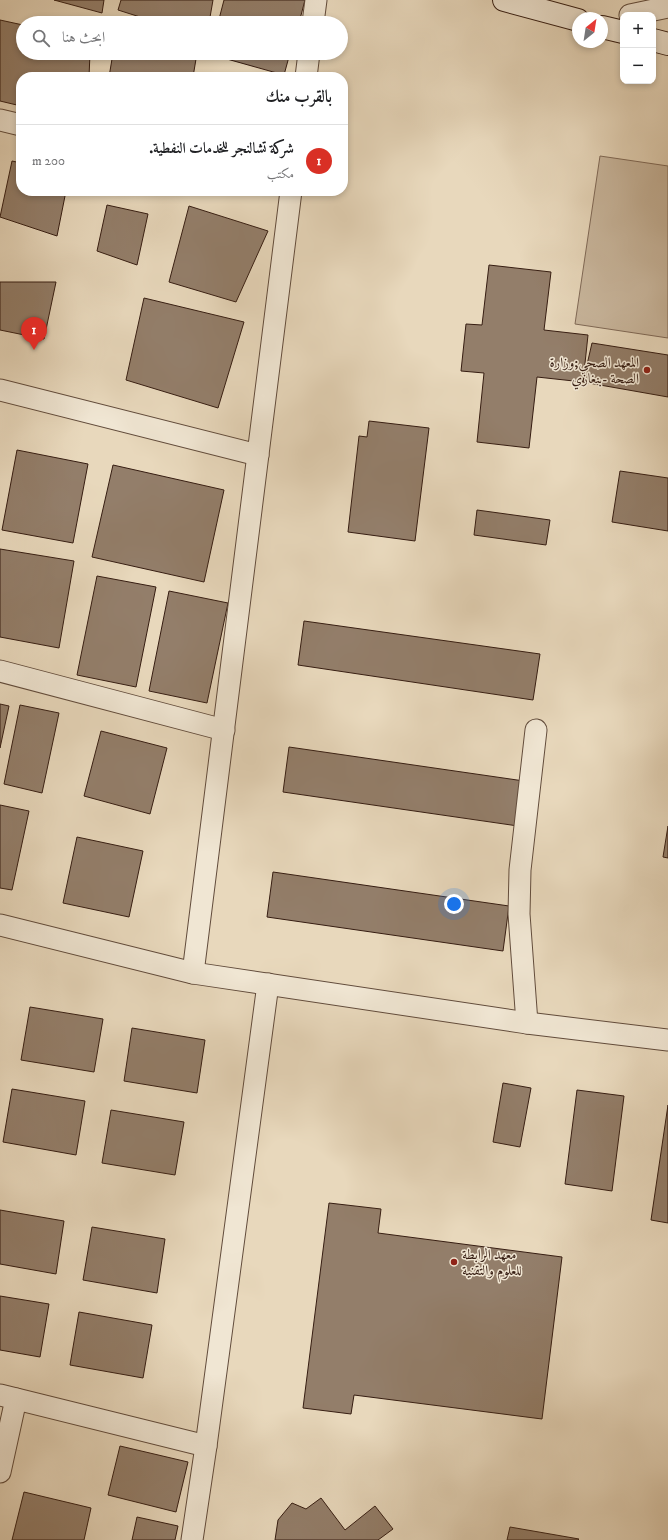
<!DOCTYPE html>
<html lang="ar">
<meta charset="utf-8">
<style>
body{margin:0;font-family:"IM FELL DW Pica",Amiri,serif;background:#f2f2f2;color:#202124;direction:rtl}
.controls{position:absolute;right:12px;top:12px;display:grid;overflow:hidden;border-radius:8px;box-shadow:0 2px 6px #0003}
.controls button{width:36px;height:36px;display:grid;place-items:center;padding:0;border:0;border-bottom:1px solid #e0e0e0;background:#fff;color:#202124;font:20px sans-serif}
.compass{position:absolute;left:572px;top:12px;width:36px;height:36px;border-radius:50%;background:#fff;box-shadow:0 2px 6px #0003;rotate:30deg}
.you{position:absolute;left:454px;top:904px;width:14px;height:14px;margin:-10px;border:3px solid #fff;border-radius:50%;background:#1a73e8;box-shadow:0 0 0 6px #1a73e833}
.badge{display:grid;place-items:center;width:26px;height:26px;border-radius:50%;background:#d93025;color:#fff;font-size:13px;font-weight:700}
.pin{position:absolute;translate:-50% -33px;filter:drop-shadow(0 1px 2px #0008)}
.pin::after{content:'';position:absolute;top:21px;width:14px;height:12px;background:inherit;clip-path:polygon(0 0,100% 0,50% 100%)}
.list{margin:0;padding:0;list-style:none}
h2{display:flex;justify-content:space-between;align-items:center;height:52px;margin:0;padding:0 16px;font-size:17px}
h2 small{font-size:13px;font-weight:400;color:#757577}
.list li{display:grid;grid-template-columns:26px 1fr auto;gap:12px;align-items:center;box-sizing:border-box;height:72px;padding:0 16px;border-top:1px solid #e0e0e0}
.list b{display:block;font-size:15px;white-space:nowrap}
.list p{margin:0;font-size:13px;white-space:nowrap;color:#757577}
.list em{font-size:13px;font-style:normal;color:#757577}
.icon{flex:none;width:22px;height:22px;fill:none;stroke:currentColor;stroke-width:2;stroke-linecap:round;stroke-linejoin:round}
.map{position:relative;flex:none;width:668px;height:1540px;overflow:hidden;direction:ltr}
.search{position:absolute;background:#fff;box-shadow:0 2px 6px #0003;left:16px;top:16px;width:332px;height:44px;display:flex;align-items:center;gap:10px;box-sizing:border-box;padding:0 14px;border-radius:22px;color:#757577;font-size:15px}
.panel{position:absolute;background:#fff;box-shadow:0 2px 6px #0003;left:16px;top:72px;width:332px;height:124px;border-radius:16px;direction:rtl}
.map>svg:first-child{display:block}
</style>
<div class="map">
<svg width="668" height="1540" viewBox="0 0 668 1540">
<rect width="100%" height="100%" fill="#e8d8bc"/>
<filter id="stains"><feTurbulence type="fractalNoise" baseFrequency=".005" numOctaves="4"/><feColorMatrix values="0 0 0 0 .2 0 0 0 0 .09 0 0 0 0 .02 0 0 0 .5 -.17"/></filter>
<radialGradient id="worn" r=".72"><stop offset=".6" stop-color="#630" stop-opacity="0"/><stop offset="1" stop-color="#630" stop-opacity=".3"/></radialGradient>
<polygon fill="#cab89f" stroke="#806a58" points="600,156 668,166 668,338 575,324"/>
<g fill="#937e6a" stroke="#361d12">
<polygon points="54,0 104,0 102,13"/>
<polygon points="121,0 213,0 209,23 159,23 118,10"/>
<polygon points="224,0 305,0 299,23 218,23"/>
<polygon points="0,20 23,25 23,53 90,53 89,77 21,77 21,106 0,101"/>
<polygon points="113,53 197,53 193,77 109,77"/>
<polygon points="210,53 290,53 284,75 209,54"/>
<polygon points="263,74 263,77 230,77"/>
<polygon points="12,161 21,163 21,191 66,191 57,236 0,217"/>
<polygon points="107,205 148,214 137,265 97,251"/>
<polygon points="189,206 268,231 236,302 169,282"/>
<polygon points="489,265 551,272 544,330 588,335 583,382 537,377 529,448 477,442 484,373 461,371 466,324 482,325"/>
<polygon points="0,282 56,282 44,339 0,330"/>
<polygon points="144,298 244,322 218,408 126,380"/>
<polygon points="592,343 668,355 668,397 583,382"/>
<polygon points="369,421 429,428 415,541 348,532 359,436 367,437"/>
<polygon points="17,450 88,464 73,543 2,530"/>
<polygon points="113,465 224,490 204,582 92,557"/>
<polygon points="620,471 668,478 668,531 612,522"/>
<polygon points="477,510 550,520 546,545 474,535"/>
<polygon points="0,549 74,561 59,648 0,637"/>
<polygon points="97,576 156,587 136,687 77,675"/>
<polygon points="169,591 228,603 207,703 149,691"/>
<polygon points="304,621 540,654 533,700 298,665"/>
<polygon points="0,704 9,706 0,748"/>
<polygon points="20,705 59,713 42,793 4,784"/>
<polygon points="101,731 167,748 150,814 84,796"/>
<polygon points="289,747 524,781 518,826 283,792"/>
<polygon points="0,805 29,811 12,890 0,888"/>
<polygon points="668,826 668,858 663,857"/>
<polygon points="77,837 143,851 129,917 63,903"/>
<polygon points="273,872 509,906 503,951 267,917"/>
<polygon points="30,1007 103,1019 94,1072 21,1060"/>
<polygon points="132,1028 205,1040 197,1093 124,1081"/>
<polygon points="503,1083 531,1088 520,1147 493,1142"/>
<polygon points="12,1089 85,1101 76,1155 3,1142"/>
<polygon points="577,1090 624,1096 612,1191 565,1184"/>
<polygon points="668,1105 668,1223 651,1220"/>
<polygon points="111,1110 184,1122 175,1175 102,1163"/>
<polygon points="329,1203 381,1209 378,1233 562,1257 542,1419 354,1395 351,1414 303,1408"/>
<polygon points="0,1210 64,1221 56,1274 0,1264"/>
<polygon points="92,1227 165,1239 157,1293 83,1280"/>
<polygon points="0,1296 49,1304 40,1357 0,1350"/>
<polygon points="79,1312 152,1325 143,1378 70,1365"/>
<polygon points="120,1446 188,1462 176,1512 108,1495"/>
<polygon points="24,1492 91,1508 84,1540 12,1540"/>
<polygon points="321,1498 345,1530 375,1506 393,1529 378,1540 275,1540 278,1520 292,1503 306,1509"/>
<polygon points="137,1517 178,1526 175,1540 132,1540"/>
<polygon points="510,1527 579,1539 578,1540 507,1540"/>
</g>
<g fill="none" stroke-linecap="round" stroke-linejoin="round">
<defs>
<g id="minor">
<polyline points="630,15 668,7"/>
<polyline points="313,23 316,0"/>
<polyline points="306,77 309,53"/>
<polyline points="0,120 21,125"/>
<polyline points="0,390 258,455"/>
<polyline points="0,671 224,730"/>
<polyline points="0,925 193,973 527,1023 668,1040"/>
<polyline points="193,973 291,191"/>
<polyline points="527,1023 519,914 520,870 536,730"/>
<polyline points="0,1395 206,1446"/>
<polyline points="0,1472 16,1399"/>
<polyline points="192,1540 206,1446 268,984"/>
</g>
<g id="secondary">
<polyline points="504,0 578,20"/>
<polyline points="602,27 623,32"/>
<polyline points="653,40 668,44"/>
</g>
</defs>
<use href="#minor" stroke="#624c3c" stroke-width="23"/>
<use href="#secondary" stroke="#361d12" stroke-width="24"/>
<use href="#minor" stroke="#f0e6d3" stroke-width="21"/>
<use href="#secondary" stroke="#f0e6d3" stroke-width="22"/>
</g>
<g fill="#8f2418" stroke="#f0e6d3" stroke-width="1.5">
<circle cx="647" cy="370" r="4"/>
<circle cx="454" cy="1262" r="4"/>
</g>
<g text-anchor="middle" stroke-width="3" stroke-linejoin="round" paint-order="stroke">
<g font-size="14" fill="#361d12" stroke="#f0e6d3" text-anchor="end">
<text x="639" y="367">المعهد الصحي;وزارة<tspan x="639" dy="16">الصحة -بنغازي</tspan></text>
<text x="462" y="1259" text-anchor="start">معهد الرابطة<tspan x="462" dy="16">للعلوم والتقنية</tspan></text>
</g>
</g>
<rect width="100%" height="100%" filter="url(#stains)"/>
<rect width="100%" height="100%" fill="url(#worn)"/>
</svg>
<div class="controls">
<button>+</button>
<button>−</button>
</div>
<svg class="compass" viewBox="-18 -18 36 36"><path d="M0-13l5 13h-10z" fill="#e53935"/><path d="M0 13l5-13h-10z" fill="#757577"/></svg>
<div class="you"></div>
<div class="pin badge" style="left:34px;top:350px">1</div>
<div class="search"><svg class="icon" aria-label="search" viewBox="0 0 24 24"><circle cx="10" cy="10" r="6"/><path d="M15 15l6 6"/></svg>ابحث هنا</div>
<section class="panel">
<h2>بالقرب منك<small></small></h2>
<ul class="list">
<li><span class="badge">1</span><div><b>شركة تشالنجر للخدمات النفطية.</b><p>مكتب</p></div><em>200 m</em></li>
</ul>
</section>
</div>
